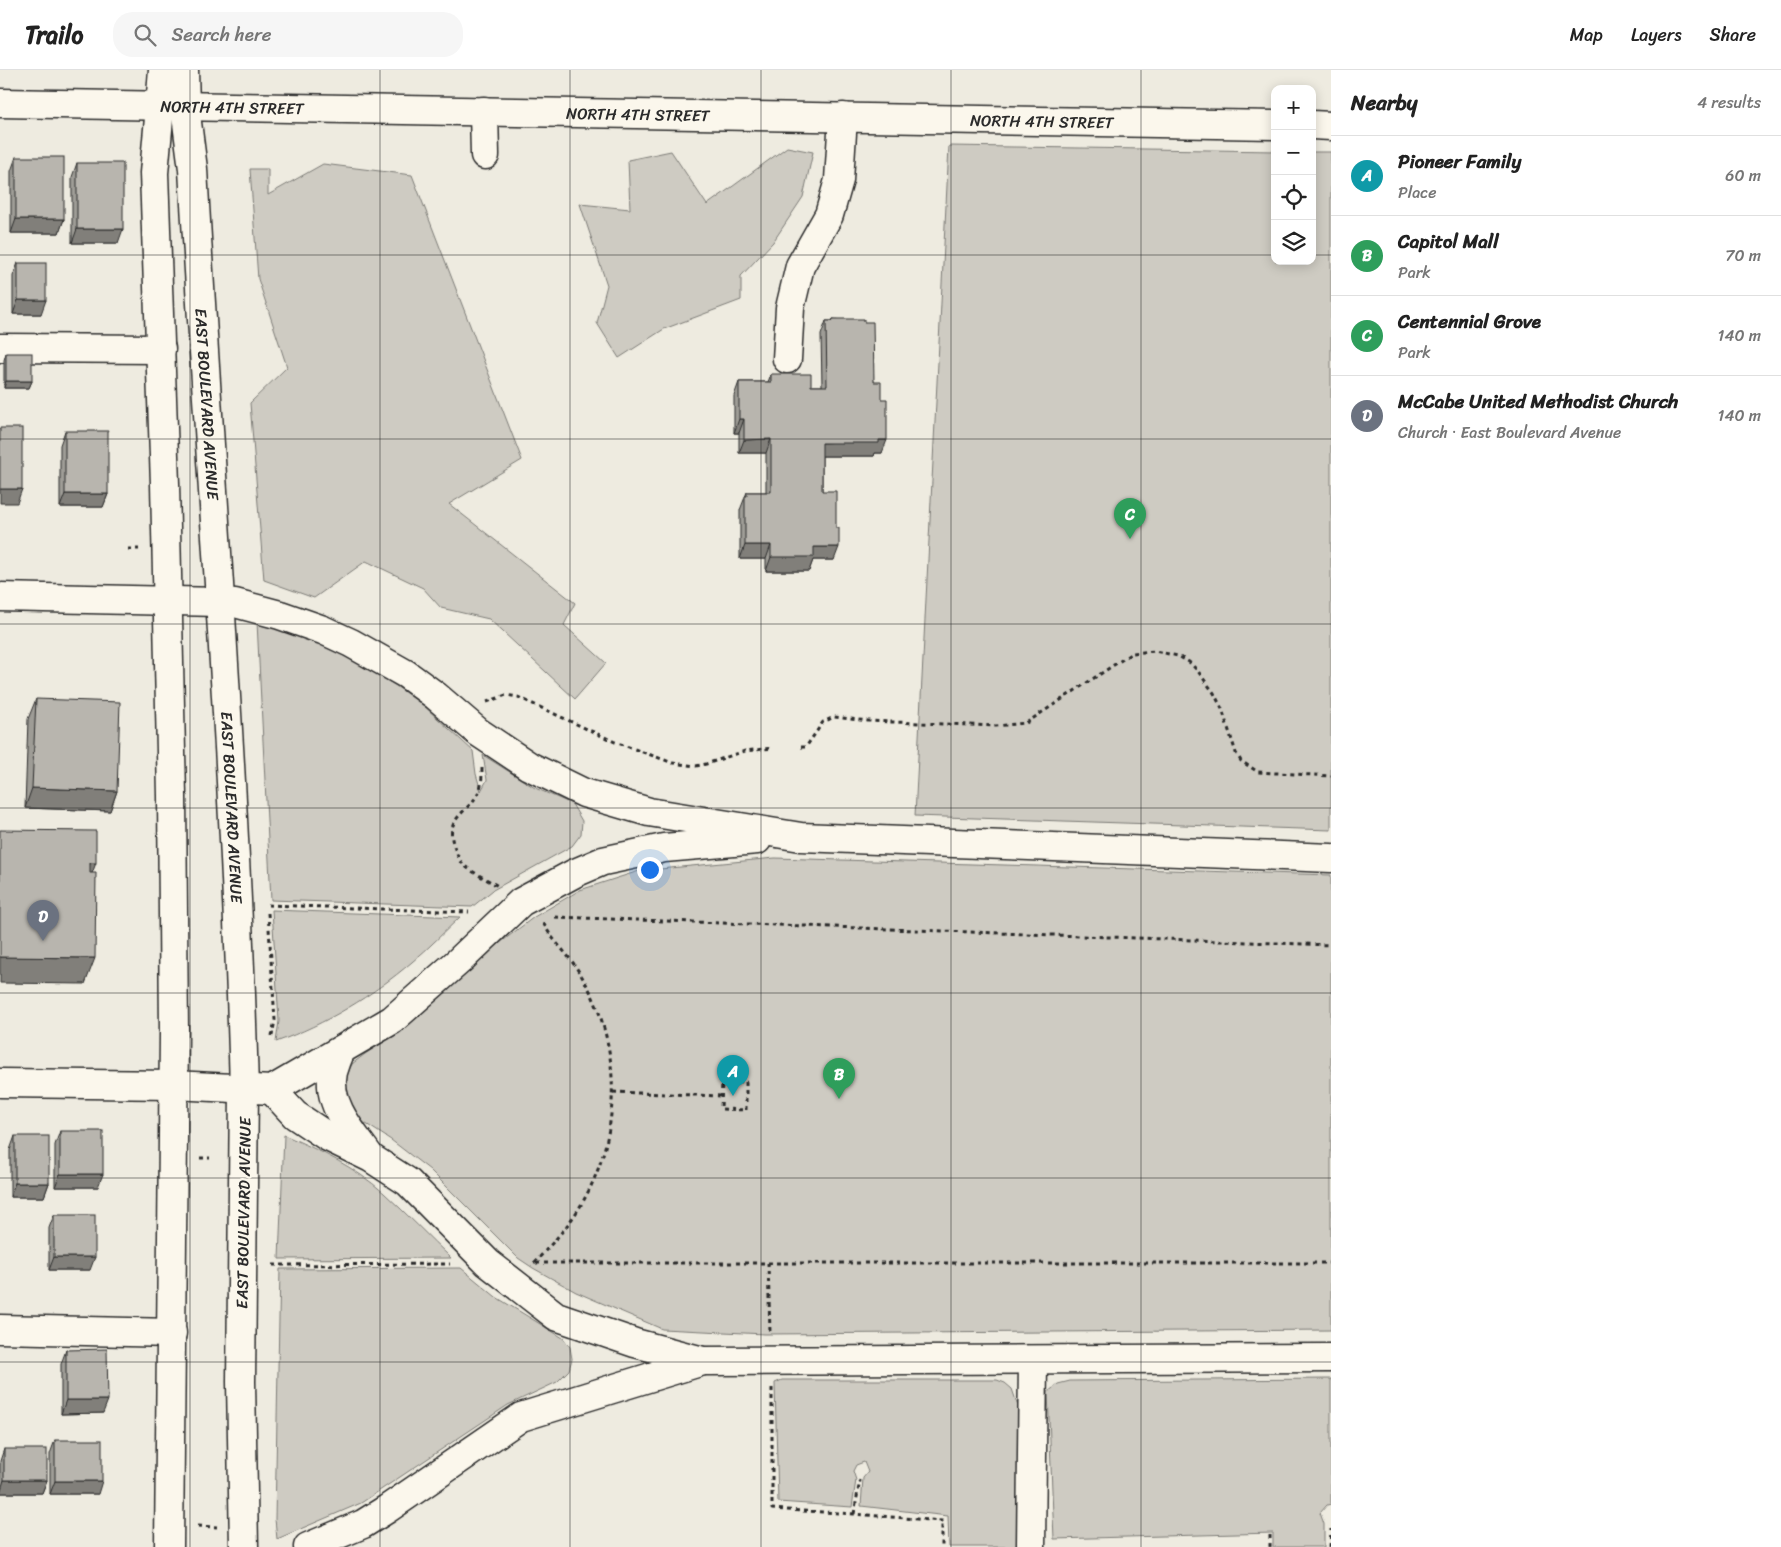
<!DOCTYPE html>
<meta charset="utf-8">
<style>
body{margin:0;font-family:Sriracha,sans-serif;background:#f6f6f6;color:#222}
.controls{position:absolute;right:15px;top:15px;display:grid;overflow:hidden;border-radius:10px;box-shadow:0 2px 12px #0003}
.controls button{width:45px;height:45px;display:grid;place-items:center;padding:0;border:0;border-bottom:1px solid #e0e0e0;background:#fff;color:#222;font:25px sans-serif}
.you{position:absolute;left:649px;top:799px;width:18px;height:18px;margin:-12px;border:4px solid #fff;border-radius:50%;background:#1a73e8;box-shadow:0 0 0 8px #1a73e833}
.badge{display:grid;place-items:center;width:32px;height:32px;border-radius:50%;background:#d1495b;color:#fff;font-size:16px;font-weight:700}
.pin{position:absolute;translate:-50% -41px;filter:drop-shadow(0 1px 2px #0008)}
.pin::after{content:'';position:absolute;top:26px;width:18px;height:15px;background:inherit;clip-path:polygon(0 0,100% 0,50% 100%)}
.list{margin:0;padding:0;list-style:none}
h2{display:flex;justify-content:space-between;align-items:center;height:65px;margin:0;padding:0 20px;font-size:21px}
h2 small{font-size:16px;font-weight:400;color:#767676}
.list li{display:grid;grid-template-columns:32px 1fr auto;gap:15px;align-items:center;box-sizing:border-box;height:80px;padding:0 20px;border-top:1px solid #e0e0e0}
.list b{display:block;font-size:19px;white-space:nowrap}
.list p{margin:0;font-size:16px;white-space:nowrap;color:#767676}
.list em{font-size:16px;font-style:normal;color:#767676}
.icon{flex:none;width:28px;height:28px;fill:none;stroke:currentColor;stroke-width:2;stroke-linecap:round;stroke-linejoin:round}
.map{position:relative;flex:none;width:1331px;height:1477px;overflow:hidden}
header{display:flex;align-items:center;gap:30px;box-sizing:border-box;height:70px;padding:0 25px;background:#fff;border-bottom:1px solid #e0e0e0}
header strong{font-size:24px}
nav{display:flex;gap:28px;margin-inline-start:auto;font-size:18px}
.search{width:350px;height:45px;background:#f6f6f6;display:flex;align-items:center;gap:12px;box-sizing:border-box;padding:0 18px;border-radius:20px;color:#767676;font-size:19px}
main{display:flex}
aside{flex:1;background:#fff}
.map>svg:first-child{display:block}
</style>
<header>
<strong>Trailo</strong>
<div class="search"><svg class="icon" aria-label="search" viewBox="0 0 24 24"><circle cx="10" cy="10" r="6"/><path d="M15 15l6 6"/></svg>Search here</div>
<nav><a>Map</a><a>Layers</a><a>Share</a></nav>
</header>
<main>
<div class="map">
<svg width="1331" height="1477" viewBox="0 0 1331 1477">
<rect width="100%" height="100%" fill="#eeebe0"/>
<filter id="ink" filterUnits="userSpaceOnUse"><feTurbulence type="fractalNoise" baseFrequency=".02" numOctaves="2"/><feDisplacementMap in="SourceGraphic" scale="10" xChannelSelector="R" yChannelSelector="G"/><feConvolveMatrix kernelMatrix="1 2 1 2 8 2 1 2 1" color-interpolation-filters="sRGB"/></filter>
<g filter="url(#ink)">
<g fill="#cecbc2" stroke="#7c7b76">
<polygon points="949,76 1275,81 1275,191 1312,191 1312,82 1331,82 1331,760 915,746"/>
<polygon points="787,77 813,82 803,127 773,172 741,206 741,230 664,259 619,288 597,253 607,215 580,134 630,139 628,90 671,81 707,135"/>
<polygon points="323,94 412,105 522,390 449,434 575,533 564,555 606,593 575,629 489,549 441,538 423,518 366,491 314,528 264,510 250,333 287,297 258,209 250,99 268,99 268,125"/>
<polygon points="257,552 313,570 361,594 396,616 424,636 473,681 476,704 481,721 487,710 483,685 535,718 572,734 582,751 581,764 572,776 493,820 472,837 271,830"/>
<polygon points="775,788 1331,805 1331,1260 765,1264 662,1259 576,1222 533,1198 518,1188 430,1100 391,1070 360,1050 348,1036 345,1010 352,994 365,984 388,969 496,876 534,847 580,820 639,801"/>
<path d="M272 840 460 847C444 862 429 878 412 892 372 926 326 954 276 972L279 951Z"/>
<path d="M284 1065C319 1080 355 1097 384 1123 407 1144 429 1167 451 1188L279 1189Z"/>
<polygon points="461,1198 496,1227 563,1268 570,1277 572,1289 569,1300 557,1312 508,1335 361,1433 277,1469 275,1449 280,1199"/>
<polygon points="1331,1309 1331,1434 1327,1435 1320,1443 1324,1454 1324,1477 1273,1477 1273,1463 1054,1469 1048,1322 1058,1314 1070,1311"/>
<polygon points="782,1310 997,1310 1005,1313 1012,1319 1022,1348 1020,1477 949,1477 948,1446 861,1436 863,1408 868,1402 864,1392 856,1395 853,1401 856,1410 852,1437 778,1432 775,1313"/>
</g>
<g fill="none" stroke-linecap="round" stroke-linejoin="round">
<defs>
<g id="minor">
<polyline points="184,0 185,37"/>
<path id="s1" d="M0 33 1275 55"/>
<polyline points="160,37 163,0"/>
<polyline points="484,41 485,85"/>
<polyline points="1312,55 1331,56"/>
<polyline points="0,278 161,279"/>
<polyline points="787,289 790,238 800,196 829,145 839,110 843,47"/>
<polyline points="0,527 219,532 235,533 280,545 323,560 351,573 406,604 436,626 478,662 529,696 584,723 649,742 801,767 1331,788"/>
<path d="M341 980C338 987 335 995 333 1002 326 1033 352 1062 368 1084"/>
<polyline points="0,1013 174,1015 272,1020 392,950 460,890 521,832 575,803 603,791 664,778 757,770"/>
<polyline points="272,1020 295,1045 328,1067 371,1088 408,1112 488,1193 556,1246 635,1273 703,1291 1331,1288"/>
<polyline points="0,1259 172,1263"/>
<polyline points="308,1477 363,1454 387,1439 521,1347 703,1291"/>
<polyline points="1031,1477 1033,1290"/>
</g>
<g id="major">
<polyline points="160,37 154,103 165,414 172,726 174,963 169,1477"/>
<path id="s2" d="M185 37 193 99C210 405 236 712 244 1019L241 1312 244 1477"/>
</g>
</defs>
<use href="#minor" stroke="#2b2b2b" stroke-width="31"/>
<use href="#major" stroke="#2b2b2b" stroke-width="31"/>
<g stroke="#2b2b2b" stroke-width="3" stroke-dasharray="4 4" stroke-linecap="butt">
<polyline points="128,479 139,479"/>
<polyline points="487,632 506,625 518,627 615,672 673,693 696,696 706,694 745,681 773,678"/>
<polyline points="801,677 806,677 823,652 834,647 868,651 996,656 1026,653 1132,583 1155,581 1178,586 1189,592 1197,600 1214,623 1222,639 1236,683 1241,691 1258,702 1331,706"/>
<path d="M482 698C482 707 482 716 478 724 466 744 444 749 454 776 456 783 460 792 465 796 475 804 488 810 498 816"/>
<polyline points="268,835 469,842"/>
<polyline points="268,843 275,950 272,966"/>
<polyline points="555,847 1331,875"/>
<polygon points="722,1011 746,1012 746,1040 721,1039"/>
<polyline points="613,1022 721,1026"/>
<polyline points="200,1088 210,1088"/>
<path d="M534 1193C549 1177 564 1161 576 1143 619 1077 624 992 590 921 584 910 578 899 570 889 561 877 549 866 543 852"/>
<polyline points="536,1193 1331,1193"/>
<polyline points="768,1193 770,1263"/>
<polyline points="273,1195 450,1194"/>
<polyline points="772,1318 772,1439 854,1444 942,1451 942,1477"/>
<polyline points="854,1444 860,1410"/>
<polyline points="198,1456 217,1457"/>
<polyline points="1270,1477 1270,1464"/>
<polyline points="1330,1477 1331,1459"/>
</g>
<use href="#minor" stroke="#fbf7ec" stroke-width="28"/>
<use href="#major" stroke="#fbf7ec" stroke-width="28"/>
</g>
<g fill="#9e9c96" stroke="#2b2b2b">
<polygon points="16,87 64,149 59,163 11,163 11,101"/>
<polygon points="77,93 118,173 72,173 72,107"/>
<polygon points="18,193 41,244 13,244 13,206"/>
<polygon points="833,249 864,252 874,312 882,383 875,383 874,386 822,386 822,421 834,490 813,490 809,501 766,501 766,489 740,489 740,440 747,422 766,422 766,383 739,383 739,363 734,363 734,326 739,312 768,312 771,304 811,316 822,316 821,265 826,251 832,251"/>
<polygon points="6,283 32,311 29,318 4,318 4,290"/>
<polygon points="65,361 108,424 103,437 60,437 60,375"/>
<polygon points="36,629 117,721 110,741 25,738 28,649"/>
<polygon points="60,1061 98,1117 55,1117 55,1075"/>
<polygon points="15,1066 49,1113 44,1127 10,1127 10,1080"/>
<polygon points="54,1145 90,1200 49,1200 49,1158"/>
<polygon points="66,1280 103,1343 61,1344 61,1294"/>
<polygon points="55,1370 98,1424 50,1424 50,1384"/>
<polygon points="4,1379 47,1410 42,1423 0,1423 0,1391"/>
</g>
<g fill="#817f7a" stroke="#2b2b2b">
<polygon points="16,149 64,149 59,163 11,163"/>
<polygon points="77,159 123,159 118,173 72,173"/>
<polygon points="18,230 46,230 41,244 13,244"/>
<polygon points="6,311 32,311 29,318 4,318"/>
<polygon points="739,349 744,349 739,363 734,363"/>
<polygon points="771,369 766,383 739,383 744,370"/>
<polygon points="879,370 887,370 882,383 875,383 874,386 817,386 822,373"/>
<polygon points="0,419 22,419 17,433 0,433"/>
<polygon points="65,424 108,424 103,437 60,437"/>
<polygon points="745,475 771,475 766,489 740,489"/>
<polygon points="814,477 839,477 834,490 813,490 809,501 766,501 771,487"/>
<polygon points="32,718 117,721 110,741 25,738"/>
<polygon points="90,793 96,793 86,819"/>
<polygon points="0,887 95,888 85,914 0,913"/>
<polygon points="60,1104 103,1104 98,1117 55,1117"/>
<polygon points="15,1113 49,1113 44,1127 10,1127"/>
<polygon points="54,1187 95,1187 90,1200 49,1200"/>
<polygon points="66,1330 108,1330 103,1343 61,1344"/>
<polygon points="4,1410 47,1410 42,1423 0,1423"/>
<polygon points="55,1411 102,1411 98,1424 50,1424"/>
</g>
<g fill="#b8b5ae" stroke="#2b2b2b">
<rect x="16" y="87" width="48" height="62"/>
<rect x="77" y="93" width="46" height="66"/>
<rect x="18" y="193" width="28" height="37"/>
<polygon points="833,249 864,249 864,252 873,252 874,312 881,312 881,329 887,329 887,370 879,370 879,373 822,373 822,421 836,421 836,458 839,458 839,477 814,477 814,487 771,487 771,475 745,475 745,426 747,426 747,422 771,422 771,369 744,370 744,349 739,349 739,312 771,312 771,304 811,304 811,316 827,316 826,251 833,251"/>
<rect x="6" y="283" width="26" height="28"/>
<rect x="0" y="358" width="22" height="61"/>
<rect x="65" y="361" width="43" height="63"/>
<polygon points="36,629 120,632 117,721 32,718"/>
<polygon points="0,760 96,761 96,793 90,793 90,803 96,803 95,888 0,887"/>
<rect x="60" y="1061" width="43" height="43"/>
<rect x="15" y="1066" width="34" height="47"/>
<rect x="54" y="1145" width="41" height="42"/>
<polygon points="107,1279 108,1330 66,1330 66,1280"/>
<rect x="55" y="1370" width="47" height="41"/>
<rect x="4" y="1379" width="43" height="31"/>
</g>
</g>
<path fill="none" stroke="#2b2b2b" stroke-width="1" stroke-opacity="0.55" d="M190 0V1477M380 0V1477M570 0V1477M761 0V1477M951 0V1477M1141 0V1477M0 185H1275M1312 185H1331M0 369H1331M0 554H1331M0 738H1331M0 923H1331M0 1108H1331M0 1292H1331"/>
<g text-anchor="middle" stroke-width="4.5" stroke-linejoin="round" paint-order="stroke">
<g font-size="16" fill="#2b2b2b" stroke="#fbf7ec">
<text dy="6" stroke="none"><textPath href="#s1" startOffset="232">NORTH 4TH STREET</textPath></text>
<text dy="6" stroke="none"><textPath href="#s1" startOffset="638">NORTH 4TH STREET</textPath></text>
<text dy="6" stroke="none"><textPath href="#s1" startOffset="1042">NORTH 4TH STREET</textPath></text>
<text dy="6" stroke="none"><textPath href="#s2" startOffset="298">EAST BOULEVARD AVENUE</textPath></text>
<text dy="6" stroke="none"><textPath href="#s2" startOffset="702">EAST BOULEVARD AVENUE</textPath></text>
<text transform="translate(243 1143) rotate(-89)" y="6">EAST BOULEVARD AVENUE</text>
</g>
</g>
</svg>
<div class="controls">
<button>+</button>
<button>−</button>
<button><svg class="icon" aria-label="locate" viewBox="0 0 24 24"><circle cx="12" cy="12" r="6"/><path d="M12 2v4M12 18v4M2 12h4M18 12h4"/></svg></button>
<button><svg class="icon" aria-label="layers" viewBox="0 0 24 24"><path d="M12 4l9 5-9 5-9-5zM3 14l9 5 9-5"/></svg></button>
</div>
<div class="you"></div>
<div class="pin badge" style="left:733px;top:1026px;background:#0f9aa8">A</div>
<div class="pin badge" style="left:839px;top:1029px;background:#2e9e5b">B</div>
<div class="pin badge" style="left:1130px;top:469px;background:#2e9e5b">C</div>
<div class="pin badge" style="left:43px;top:871px;background:#6b7280">D</div>
</div>
<aside>
<h2>Nearby<small>4 results</small></h2>
<ul class="list">
<li><span class="badge" style="background:#0f9aa8">A</span><div><b>Pioneer Family</b><p>Place</p></div><em>60 m</em></li>
<li><span class="badge" style="background:#2e9e5b">B</span><div><b>Capitol Mall</b><p>Park</p></div><em>70 m</em></li>
<li><span class="badge" style="background:#2e9e5b">C</span><div><b>Centennial Grove</b><p>Park</p></div><em>140 m</em></li>
<li><span class="badge" style="background:#6b7280">D</span><div><b>McCabe United Methodist Church</b><p>Church · East Boulevard Avenue</p></div><em>140 m</em></li>
</ul>
</aside>
</main>
